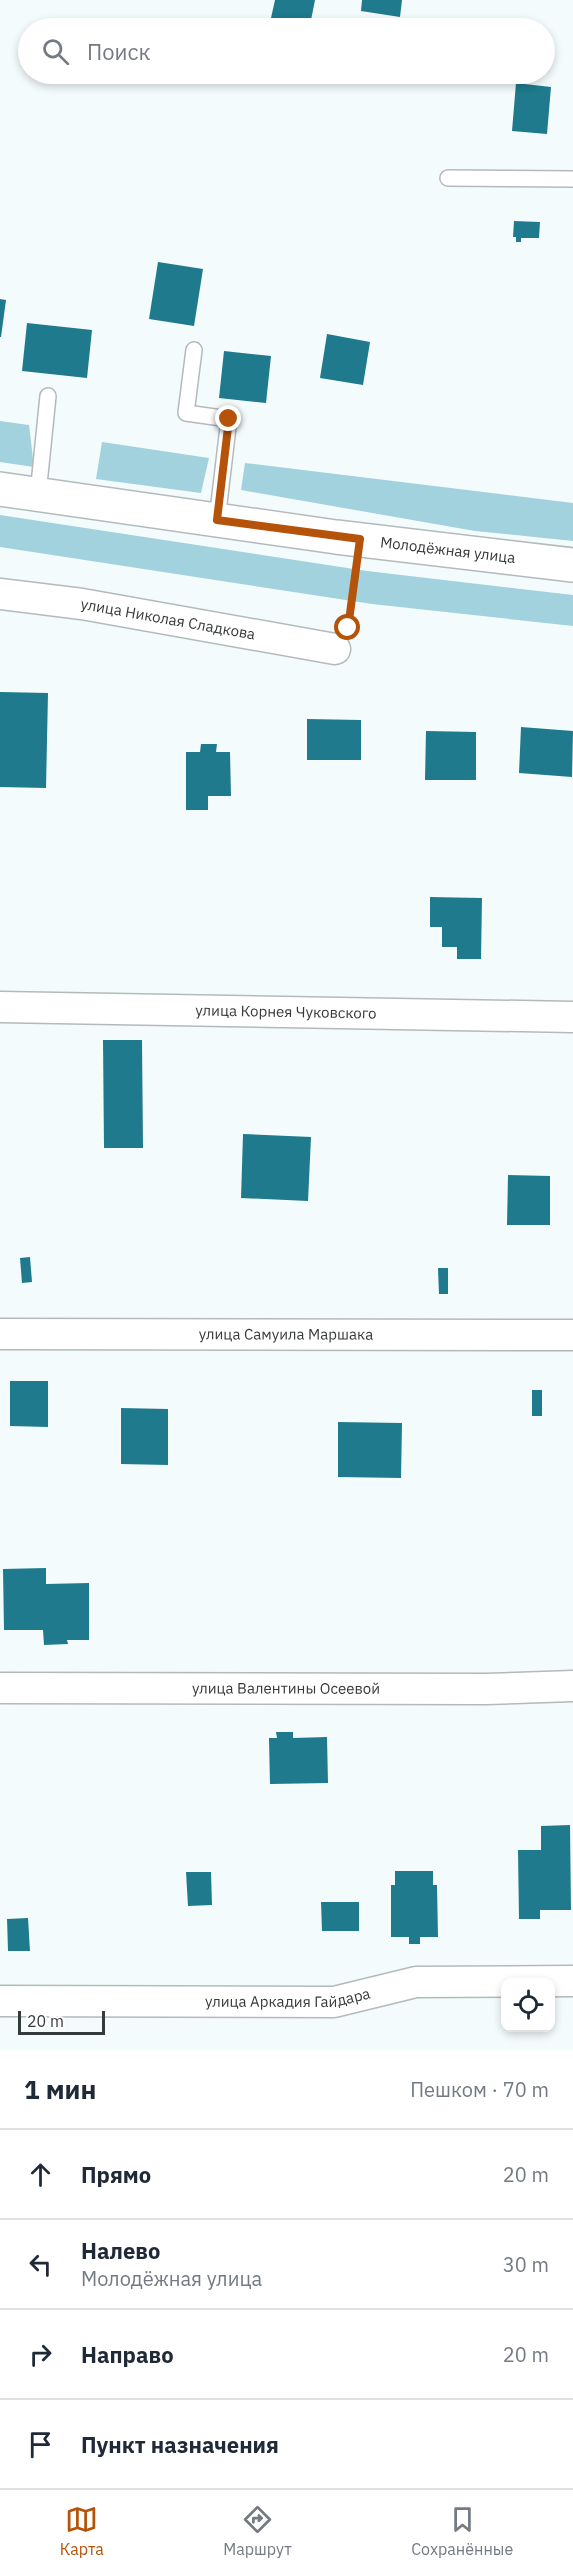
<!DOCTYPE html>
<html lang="ru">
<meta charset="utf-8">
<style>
body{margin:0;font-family:"IBM Plex Sans",sans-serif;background:#f6f6f7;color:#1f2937}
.controls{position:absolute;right:18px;bottom:18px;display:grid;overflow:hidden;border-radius:12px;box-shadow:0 3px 9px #0003}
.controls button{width:54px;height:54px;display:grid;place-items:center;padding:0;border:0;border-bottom:2px solid #e0e1e3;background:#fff;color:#1f2937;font:30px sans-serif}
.scale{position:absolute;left:18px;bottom:15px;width:87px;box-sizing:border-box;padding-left:6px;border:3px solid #373a3a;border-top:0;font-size:16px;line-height:21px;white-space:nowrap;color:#373a3a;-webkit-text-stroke:4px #fff;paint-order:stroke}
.stop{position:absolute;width:18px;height:18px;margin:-14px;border:4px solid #b45309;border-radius:50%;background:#fff}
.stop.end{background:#b45309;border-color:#fff;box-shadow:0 2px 6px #0008}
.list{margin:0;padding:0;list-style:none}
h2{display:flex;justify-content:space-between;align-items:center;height:78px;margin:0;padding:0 24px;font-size:26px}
h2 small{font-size:20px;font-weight:400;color:#747a83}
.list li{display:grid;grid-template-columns:39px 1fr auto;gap:18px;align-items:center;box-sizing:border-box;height:90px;padding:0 24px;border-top:2px solid #e0e1e3}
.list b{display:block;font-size:22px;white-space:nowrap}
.list p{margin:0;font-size:20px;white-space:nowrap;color:#747a83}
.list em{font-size:20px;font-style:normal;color:#747a83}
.icon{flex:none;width:33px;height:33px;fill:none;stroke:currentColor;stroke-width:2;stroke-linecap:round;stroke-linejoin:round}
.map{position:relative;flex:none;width:573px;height:2050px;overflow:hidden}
.search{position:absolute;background:#fff;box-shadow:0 3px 9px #0003;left:18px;right:18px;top:18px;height:66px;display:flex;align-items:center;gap:15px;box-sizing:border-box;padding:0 21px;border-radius:33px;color:#747a83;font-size:22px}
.sheet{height:438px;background:#fff}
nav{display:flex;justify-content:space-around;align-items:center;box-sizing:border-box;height:84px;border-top:2px solid #e0e1e3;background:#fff;font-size:16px;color:#747a83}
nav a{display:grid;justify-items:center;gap:3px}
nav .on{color:#b45309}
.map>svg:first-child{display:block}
</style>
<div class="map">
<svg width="573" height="2050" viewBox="0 0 573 2050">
<rect width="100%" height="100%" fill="#f4fbfc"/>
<g fill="#a2d2de">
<polygon points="0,421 29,425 34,467 0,462"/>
<polygon points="102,442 209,458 201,493 96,479"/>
<polygon points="245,463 573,503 573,541 475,531 241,490"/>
<polygon points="0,515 367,571 573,595 573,626 372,604 0,547"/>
</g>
<g fill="#1e7a8c">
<polygon points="275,0 315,0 310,25 271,18"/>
<polygon points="362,0 402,0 400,17 361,11"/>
<polygon points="516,83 551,87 547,134 512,131"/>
<polygon points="514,221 540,222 539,238 521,238 521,242 516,242 516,237 513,237"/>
<polygon points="158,262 203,269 194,326 149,319"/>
<polygon points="0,299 6,300 1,337 0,337"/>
<polygon points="27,323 92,330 87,378 22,371"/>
<polygon points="327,334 370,342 363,385 320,378"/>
<polygon points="224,351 271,356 266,403 219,398"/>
<polygon points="0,692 48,693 46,788 0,787"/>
<polygon points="307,719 361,720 361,760 307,760"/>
<polygon points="521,727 573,731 572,777 519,773"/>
<polygon points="426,731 476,732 476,780 425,780"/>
<polygon points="201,744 217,744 216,752 230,752 231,796 208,796 208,810 186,810 186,752 200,752"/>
<polygon points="430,897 482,898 481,959 457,959 457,947 442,947 442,927 430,927"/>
<polygon points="103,1040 142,1040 143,1148 104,1148"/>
<polygon points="243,1134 311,1137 308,1201 241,1198"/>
<polygon points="508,1175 550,1176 550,1225 507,1225"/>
<polygon points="30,1257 32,1282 22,1283 20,1258"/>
<polygon points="438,1268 448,1268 448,1294 439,1294"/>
<polygon points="10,1381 48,1381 48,1427 10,1426"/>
<rect x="532" y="1390" width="10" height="26"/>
<polygon points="121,1408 168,1409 168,1465 121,1464"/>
<polygon points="338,1422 402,1423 401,1478 338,1477"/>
<polygon points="46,1568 46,1584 89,1583 89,1640 67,1640 68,1644 44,1645 43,1630 4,1630 3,1569"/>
<polygon points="276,1732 293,1732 293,1738 327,1737 328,1783 270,1784 269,1738 277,1738"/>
<polygon points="570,1825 571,1910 540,1910 540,1919 519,1919 518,1850 541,1850 541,1826"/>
<polygon points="395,1871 433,1871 433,1885 437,1885 438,1937 420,1937 420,1944 409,1944 409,1937 391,1937 391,1885 395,1885"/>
<polygon points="186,1872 211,1872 212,1905 188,1906"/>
<polygon points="321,1902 359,1902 359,1931 322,1931"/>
<polygon points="28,1918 30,1951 8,1951 7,1919"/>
</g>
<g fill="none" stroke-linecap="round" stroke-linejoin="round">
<defs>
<g id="lane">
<polyline points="448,178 573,179"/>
<polyline points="194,350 186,413 229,419 217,520"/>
<polyline points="38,494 48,396"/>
</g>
<g id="street">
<path id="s1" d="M0 594 82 604 335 649"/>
<path id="s2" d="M0 1007 573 1017"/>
<path id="s3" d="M0 1334 573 1335"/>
<path id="s4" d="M0 1688 486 1689 573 1686"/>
<path id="s5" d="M0 2001 334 2002 416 1982 573 1981"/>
</g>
<g id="secondary">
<path id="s6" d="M0 489 336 537 573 565"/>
</g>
</defs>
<use href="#lane" stroke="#b4babc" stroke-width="18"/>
<use href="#street" stroke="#b4babc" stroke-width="33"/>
<use href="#secondary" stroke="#b4babc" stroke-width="36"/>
<polyline stroke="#a8adae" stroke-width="4" stroke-dasharray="1.5 4.5" stroke-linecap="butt" points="349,625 356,570"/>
<use href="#lane" stroke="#fff" stroke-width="15"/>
<use href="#street" stroke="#fff" stroke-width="30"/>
<use href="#secondary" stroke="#fff" stroke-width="33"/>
</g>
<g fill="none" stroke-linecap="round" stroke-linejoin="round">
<polyline stroke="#b45309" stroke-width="8" points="229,419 217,520 360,539 348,628"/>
</g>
<g text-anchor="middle" stroke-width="6" stroke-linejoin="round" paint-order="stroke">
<g font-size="15" fill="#373a3a" stroke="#fff">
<text dy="5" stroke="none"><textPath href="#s6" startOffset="452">Молодёжная улица</textPath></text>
<text dy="5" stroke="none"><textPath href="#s1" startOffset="170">улица Николая Сладкова</textPath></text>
<text dy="5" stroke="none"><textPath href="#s2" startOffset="286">улица Корнея Чуковского</textPath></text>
<text dy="5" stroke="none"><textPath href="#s3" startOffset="286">улица Самуила Маршака</textPath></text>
<text dy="5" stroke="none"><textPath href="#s4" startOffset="286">улица Валентины Осеевой</textPath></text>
<text dy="5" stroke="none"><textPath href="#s5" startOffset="288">улица Аркадия Гайдара</textPath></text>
</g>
</g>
</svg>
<div class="controls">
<button><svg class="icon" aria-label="locate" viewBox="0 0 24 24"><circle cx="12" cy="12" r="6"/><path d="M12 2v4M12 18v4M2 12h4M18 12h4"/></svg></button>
</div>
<div class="scale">20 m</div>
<div class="stop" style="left:348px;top:628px"></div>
<div class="stop end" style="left:229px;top:419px"></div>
<div class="search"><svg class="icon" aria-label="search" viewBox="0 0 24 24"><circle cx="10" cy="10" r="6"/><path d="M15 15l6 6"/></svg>Поиск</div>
</div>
<section class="sheet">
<h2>1 мин<small>Пешком · 70 m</small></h2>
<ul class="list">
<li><svg class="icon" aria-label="ahead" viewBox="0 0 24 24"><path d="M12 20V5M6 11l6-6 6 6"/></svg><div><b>Прямо</b></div><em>20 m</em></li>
<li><svg class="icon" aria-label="left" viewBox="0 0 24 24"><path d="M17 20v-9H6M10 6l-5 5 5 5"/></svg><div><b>Налево</b><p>Молодёжная улица</p></div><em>30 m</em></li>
<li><svg class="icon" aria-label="right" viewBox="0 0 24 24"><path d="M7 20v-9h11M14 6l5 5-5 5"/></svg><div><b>Направо</b></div><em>20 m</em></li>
<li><svg class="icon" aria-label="arrive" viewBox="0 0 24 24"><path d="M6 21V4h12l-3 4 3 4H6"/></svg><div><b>Пункт назначения</b></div></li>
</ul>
</section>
<nav>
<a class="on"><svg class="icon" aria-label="map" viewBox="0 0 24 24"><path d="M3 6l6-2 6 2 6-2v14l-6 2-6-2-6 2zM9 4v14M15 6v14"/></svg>Карта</a>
<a><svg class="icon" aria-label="directions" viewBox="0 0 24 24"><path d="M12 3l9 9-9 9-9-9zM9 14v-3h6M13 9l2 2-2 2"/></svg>Маршрут</a>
<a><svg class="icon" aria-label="saved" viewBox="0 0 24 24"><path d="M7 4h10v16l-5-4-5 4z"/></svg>Сохранённые</a>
</nav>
